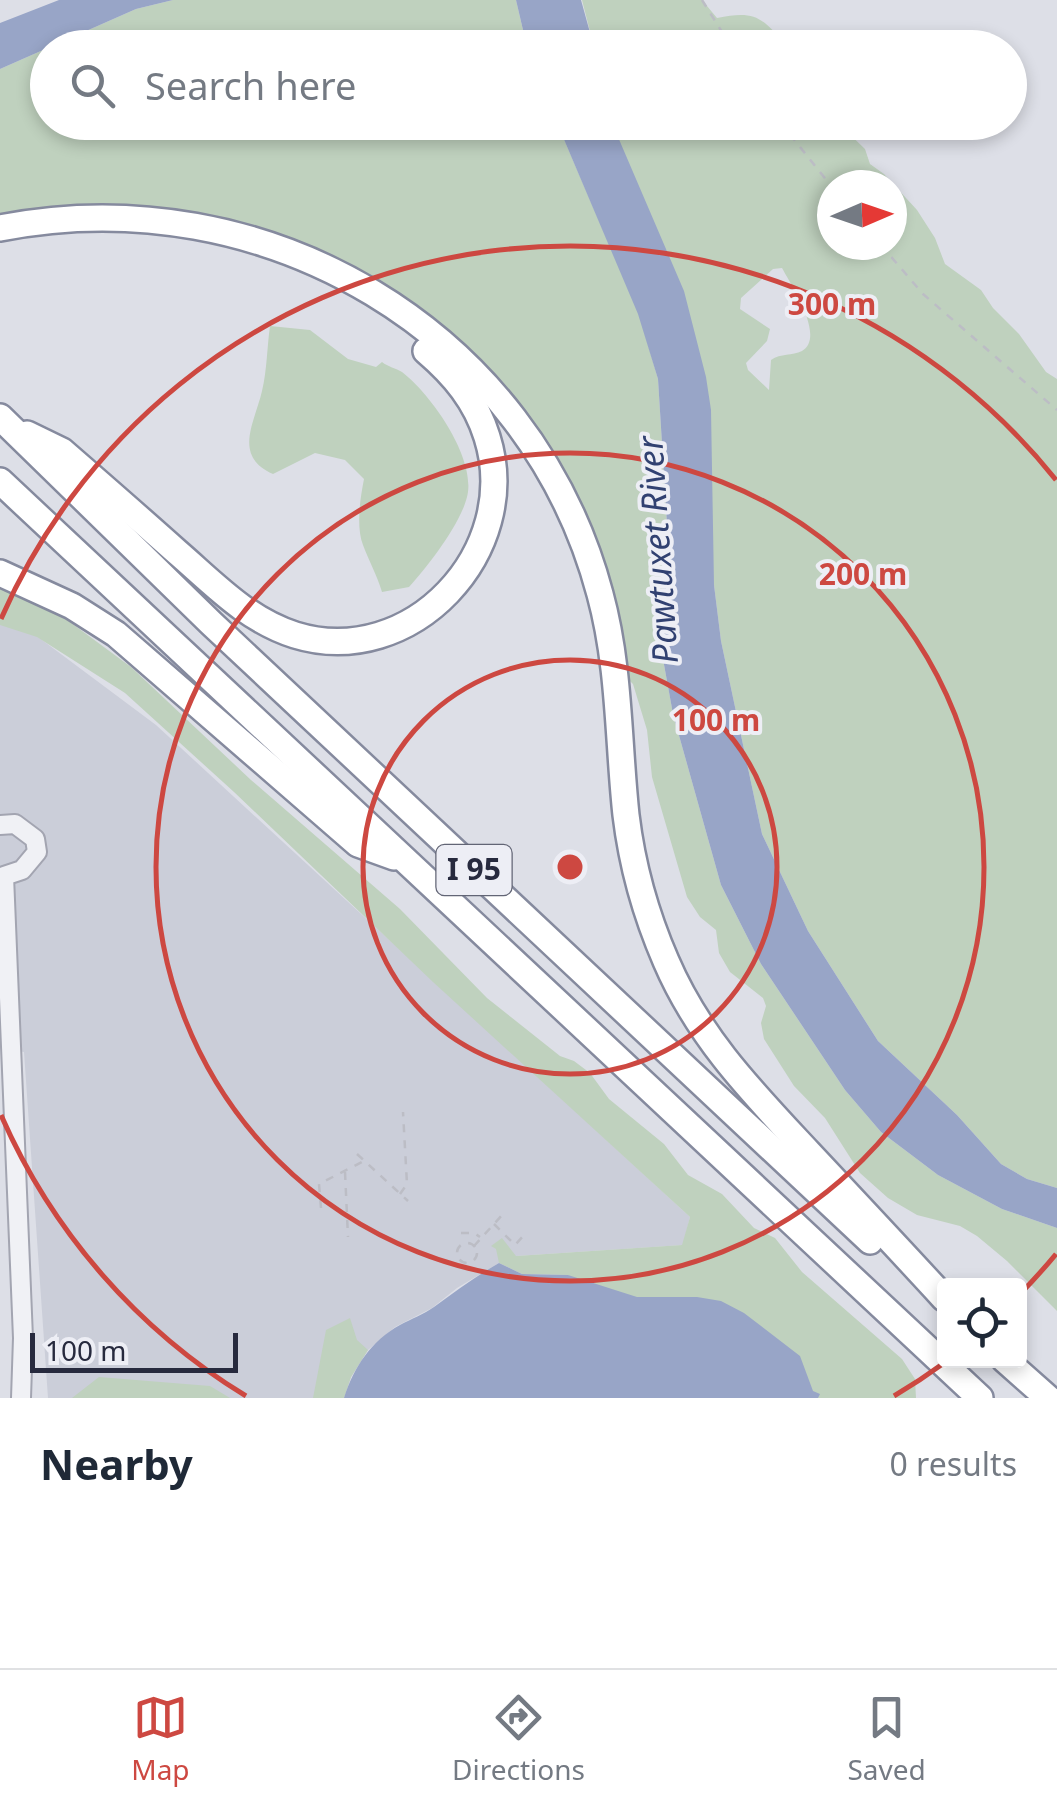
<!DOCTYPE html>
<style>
body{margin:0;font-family:"Noto Sans",sans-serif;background:#f2f2f3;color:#1f2937}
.controls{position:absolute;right:30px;bottom:30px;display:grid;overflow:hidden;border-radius:10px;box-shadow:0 5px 15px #0003}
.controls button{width:90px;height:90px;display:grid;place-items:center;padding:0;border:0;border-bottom:2px solid #e0e1e3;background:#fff;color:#1f2937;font:50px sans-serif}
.compass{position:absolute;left:817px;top:170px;width:90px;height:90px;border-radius:50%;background:#fff;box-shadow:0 5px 15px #0003;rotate:88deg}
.scale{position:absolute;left:30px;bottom:25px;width:208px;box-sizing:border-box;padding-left:10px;border:5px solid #272a3e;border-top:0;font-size:28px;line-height:35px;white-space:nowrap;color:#272a3e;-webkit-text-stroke:8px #edeef5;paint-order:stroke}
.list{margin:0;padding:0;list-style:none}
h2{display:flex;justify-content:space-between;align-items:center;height:130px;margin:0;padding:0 40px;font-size:42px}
h2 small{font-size:32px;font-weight:400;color:#747a83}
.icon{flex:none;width:55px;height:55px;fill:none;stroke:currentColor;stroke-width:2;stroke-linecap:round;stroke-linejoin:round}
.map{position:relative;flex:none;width:1057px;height:1398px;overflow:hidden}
.search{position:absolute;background:#fff;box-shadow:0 5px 15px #0003;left:30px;right:30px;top:30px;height:110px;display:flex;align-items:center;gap:25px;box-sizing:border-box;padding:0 35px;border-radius:55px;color:#747a83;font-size:38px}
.sheet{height:270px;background:#fff}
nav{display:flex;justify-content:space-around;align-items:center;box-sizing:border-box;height:140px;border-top:2px solid #e0e1e3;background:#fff;font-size:28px;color:#747a83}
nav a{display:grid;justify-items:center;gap:5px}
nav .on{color:#cd4841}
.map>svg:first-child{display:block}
</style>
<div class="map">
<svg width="1057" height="1398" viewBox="0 0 1057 1398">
<rect width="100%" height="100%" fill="#dddfe7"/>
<polygon fill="#cbced9" points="0,619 22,625 156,725 690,1217 683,1245 516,1256 499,1263 457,1288 432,1308 395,1327 368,1350 351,1377 344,1398 48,1398 24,1052 0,1048"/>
<g fill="#bfd1be" fill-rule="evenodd">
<polygon points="173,0 516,0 527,47 48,48 48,122 557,123 639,314 658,379 668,540 662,599 663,659 673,714 721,885 761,964 845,1090 881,1132 938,1175 1002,1209 1057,1228 1057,1311 1007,1261 977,1236 960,1226 917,1215 888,1198 860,1173 825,1118 794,1086 764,1039 761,1023 766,1006 763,998 730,972 719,953 716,930 700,917 687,897 652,777 647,730 633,684 627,678 625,658 598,561 543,444 306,248 0,222 0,69 136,9"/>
<path d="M582 0H702L717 18C757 10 762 18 788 47H594Z"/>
<path d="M612 123H838L865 149 870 164 884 174 917 210 935 238 945 264 981 290 993 308 1019 334 1046 372 1057 379V1188L1027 1179 1001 1164 957 1115 878 1041 808 931 762 834 721 641 714 585ZM832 185H892V245H832ZM782 268C791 285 826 337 802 351 792 356 781 353 771 360L769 390 748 370 746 363 767 341 770 329 740 309 741 298 773 269Z"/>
<path d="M270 326 310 330 348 359 376 367 382 362C388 367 396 368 402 372 431 394 477 459 467 497 460 525 428 566 409 587L382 592C377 575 369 561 363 545 356 527 360 499 364 479L345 460 315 453 273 474C232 456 255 422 262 391 267 370 267 347 270 326Z"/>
<polygon points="0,587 51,608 131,667 251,780 400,909 487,998 560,1056 574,1061 590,1073 609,1099 664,1144 688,1175 722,1194 754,1228 775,1238 802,1272 902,1359 915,1379 916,1398 679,1398 568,1275 522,1274 499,1263 496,1249 491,1246 502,1238 516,1256 682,1245 690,1217 433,982 234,792 125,693 37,637 0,625"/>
<polygon points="350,1318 357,1340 368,1350 351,1377 344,1398 313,1398 326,1330"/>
<polygon points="99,1377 210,1386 230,1398 72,1398"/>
</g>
<g fill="#98a5c7">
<polygon points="59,0 173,0 136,9 0,69 0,23"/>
<polygon points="516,0 581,0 594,47 527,47"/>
<polygon points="557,123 612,123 684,291 706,377 711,410 714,585 721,641 762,834 808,931 878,1041 957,1115 1001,1164 1027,1179 1057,1188 1057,1228 1002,1209 938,1175 881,1132 845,1090 761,964 721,885 673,714 663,659 662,599 668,540 658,379 638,314"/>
<path d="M499 1263 522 1274 568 1275 637 1297H697L721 1301 744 1313 800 1356 813 1391 820 1394 818 1398H344C354 1367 371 1341 400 1325 411 1319 424 1314 434 1307 456 1291 476 1276 499 1263Z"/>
</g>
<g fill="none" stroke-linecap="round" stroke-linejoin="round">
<defs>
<polyline id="minor" points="0,825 15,824 35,839 37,852 22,870 4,876 23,1338 21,1398"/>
<g id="highway">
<path d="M0 228C264 176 530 331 600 594 620 667 618 741 626 815 632 865 646 915 666 961 699 1038 752 1092 808 1152 854 1201 899 1249 944 1298"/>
<polyline points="0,417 211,623 870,1241"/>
<path d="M27 434 62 451C100 484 139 518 177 552 213 583 247 620 295 635 411 671 523 551 487 437 476 401 454 375 426 351"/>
<polyline points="0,481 980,1398"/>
<polyline points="0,573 72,606 116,634 358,844 394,857"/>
<polyline points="1005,1360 1048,1398"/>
</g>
</defs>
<use href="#minor" stroke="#a3a5b1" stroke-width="22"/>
<use href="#highway" stroke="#858a9e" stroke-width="30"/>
<g stroke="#bcbdc5" stroke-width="2.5" stroke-dasharray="8 8" stroke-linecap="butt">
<polyline points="702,0 732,48"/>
<polyline points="780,122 832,187"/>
<polyline points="881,245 923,294 1057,410"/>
<polyline points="357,1154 408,1201"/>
<polyline points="345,1172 348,1237"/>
<polyline points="400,1194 407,1184 403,1112"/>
<polyline points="321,1208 319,1184 364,1161"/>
<polyline points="494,1224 515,1245 524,1235"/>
<polyline points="461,1233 474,1233 480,1237"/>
<circle cx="467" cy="1253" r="10"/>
<polyline points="474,1246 503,1214"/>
</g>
<use href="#minor" stroke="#f0f1f5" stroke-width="18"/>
<use href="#highway" stroke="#fff" stroke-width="25"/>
</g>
<g fill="none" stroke="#cd4841" stroke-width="5">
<circle cx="570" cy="867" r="207"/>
<circle cx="570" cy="867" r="414"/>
<path d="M1056 1254A621 621 0 0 1 1020 1294M944 1363A621 621 0 0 1 894 1396M246 1396A621 621 0 0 1 1 1115M1 619A621 621 0 0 1 1056 480"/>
</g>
<g text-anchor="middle" stroke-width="8" stroke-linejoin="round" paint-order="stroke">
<rect fill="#edeef5" stroke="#626575" stroke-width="2.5" x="436.5" y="845" width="75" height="50" rx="8"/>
<g font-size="30" font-weight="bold" fill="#272a3e">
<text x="474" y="880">I 95</text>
</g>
<g font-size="35" font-style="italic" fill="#314171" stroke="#edeef5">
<text transform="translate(658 550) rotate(-94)" y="12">Pawtuxet River</text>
</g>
</g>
<circle cx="570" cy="867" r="15" fill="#cd4841" stroke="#edeef5" stroke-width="5"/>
<g font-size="30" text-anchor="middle" font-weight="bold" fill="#cd4841" stroke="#edeef5" stroke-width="8" stroke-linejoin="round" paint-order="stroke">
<text x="832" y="315">300 m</text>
<text x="863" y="585">200 m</text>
<text x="716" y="731">100 m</text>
</g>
</svg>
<div class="controls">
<button><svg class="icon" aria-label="locate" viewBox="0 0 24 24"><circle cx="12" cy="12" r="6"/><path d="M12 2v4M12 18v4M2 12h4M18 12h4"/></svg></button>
</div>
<svg class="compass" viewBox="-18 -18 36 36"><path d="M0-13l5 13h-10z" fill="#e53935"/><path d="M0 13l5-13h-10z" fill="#747a83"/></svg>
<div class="scale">100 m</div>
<div class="search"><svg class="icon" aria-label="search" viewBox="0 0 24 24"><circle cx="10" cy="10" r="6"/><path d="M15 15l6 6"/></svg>Search here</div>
</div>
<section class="sheet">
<h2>Nearby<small>0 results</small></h2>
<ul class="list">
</ul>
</section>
<nav>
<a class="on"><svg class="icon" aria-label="map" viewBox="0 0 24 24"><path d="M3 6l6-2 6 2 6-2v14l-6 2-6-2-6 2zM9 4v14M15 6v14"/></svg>Map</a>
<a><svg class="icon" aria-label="directions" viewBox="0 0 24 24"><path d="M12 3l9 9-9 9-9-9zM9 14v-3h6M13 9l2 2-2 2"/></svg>Directions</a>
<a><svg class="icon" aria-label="saved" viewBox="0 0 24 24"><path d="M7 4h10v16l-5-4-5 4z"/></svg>Saved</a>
</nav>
